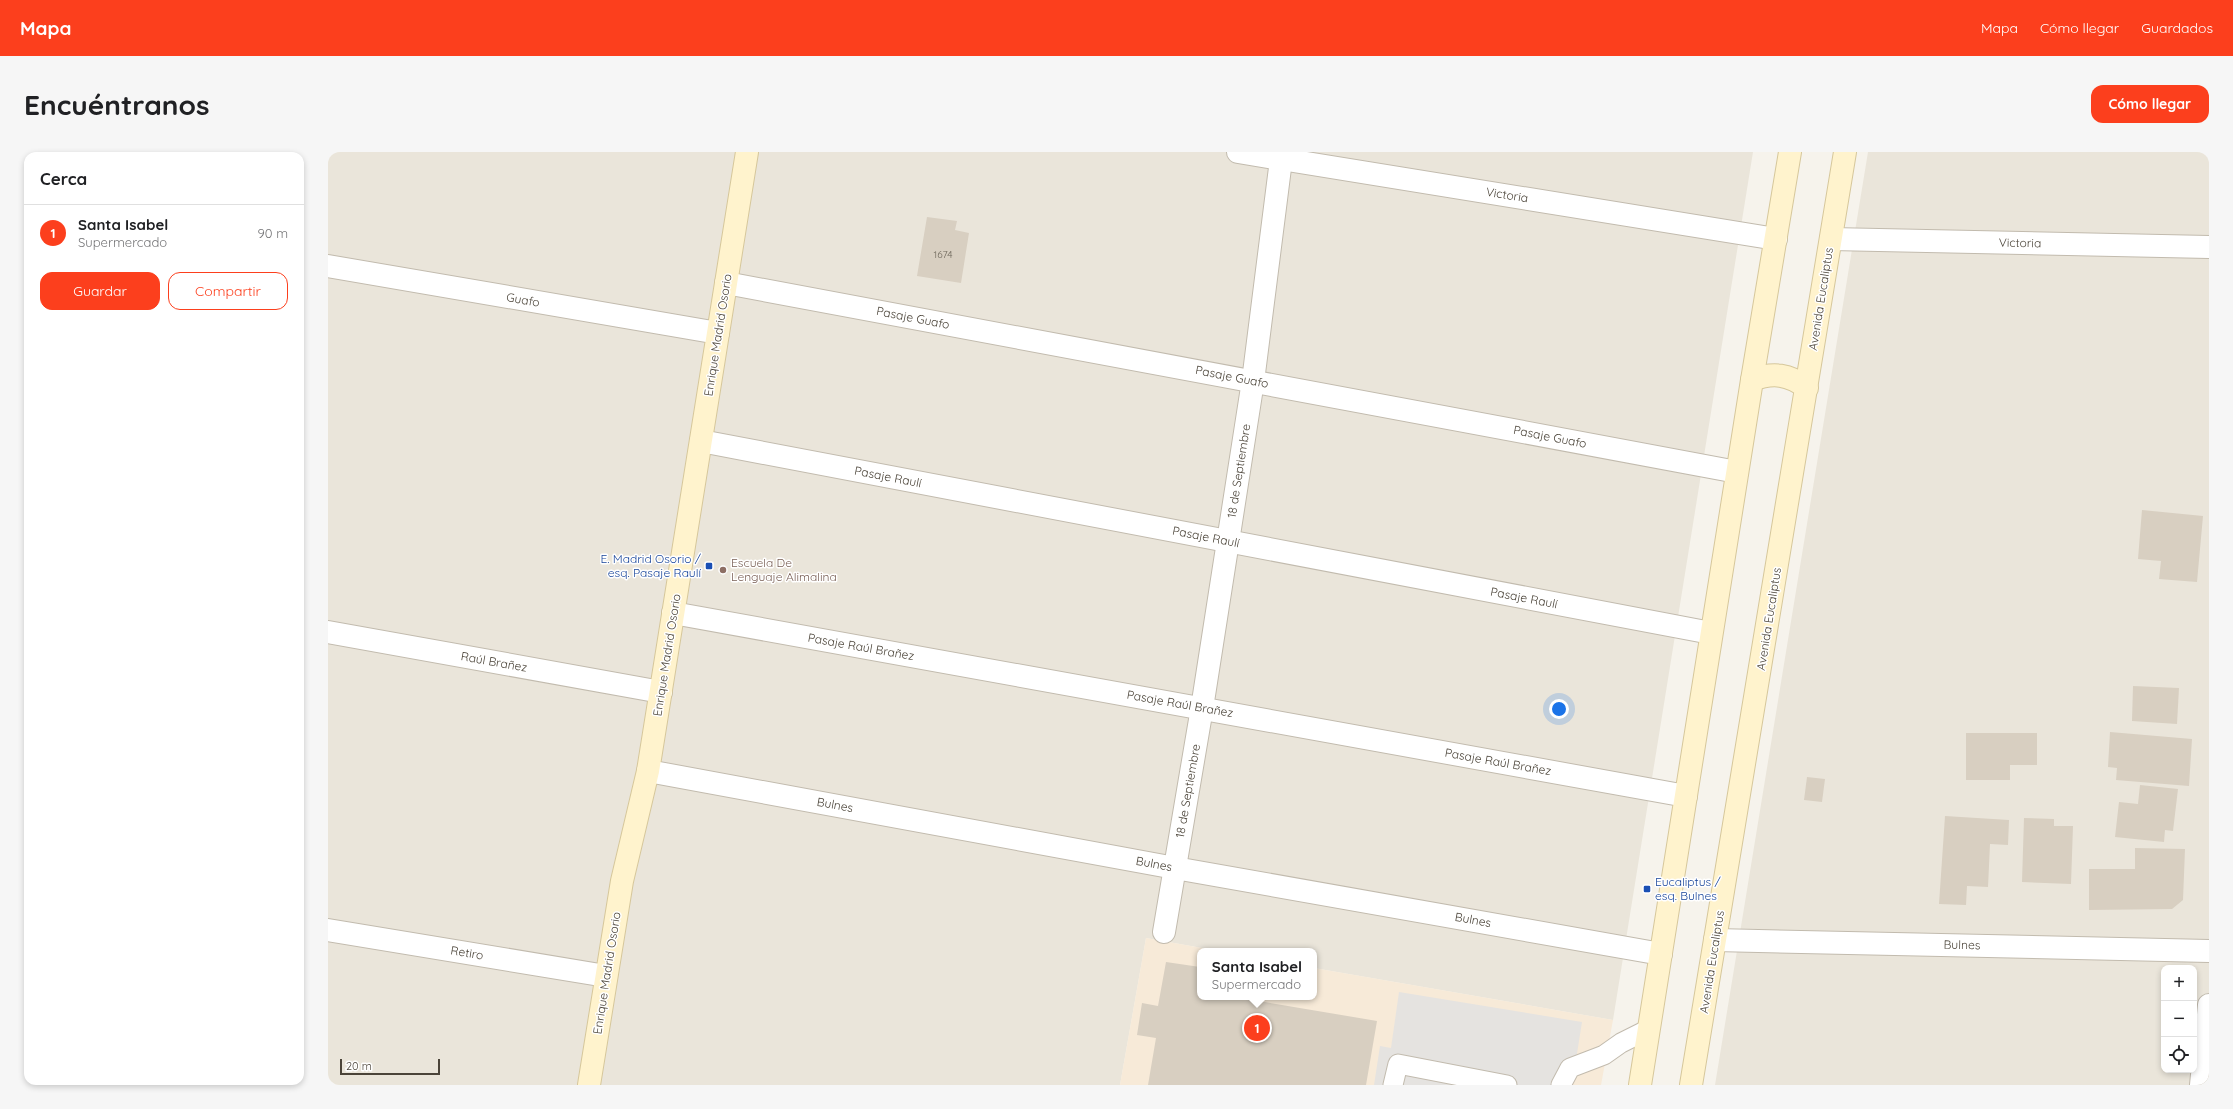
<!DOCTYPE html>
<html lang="es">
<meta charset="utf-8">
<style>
body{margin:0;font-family:Quicksand,sans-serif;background:#f6f6f6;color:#202124}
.controls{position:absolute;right:12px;bottom:12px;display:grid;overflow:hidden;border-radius:8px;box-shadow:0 2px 6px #0003}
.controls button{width:36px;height:36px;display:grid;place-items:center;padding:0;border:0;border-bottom:1px solid #e0e0e0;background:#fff;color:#202124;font:20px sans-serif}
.scale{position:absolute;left:12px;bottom:10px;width:100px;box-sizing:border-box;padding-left:4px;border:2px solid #4b4439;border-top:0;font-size:11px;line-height:14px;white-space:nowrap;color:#4b4439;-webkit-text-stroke:3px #fff;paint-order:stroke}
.you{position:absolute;left:1231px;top:557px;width:14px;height:14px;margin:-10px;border:3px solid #fff;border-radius:50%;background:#1a73e8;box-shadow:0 0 0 6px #1a73e833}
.badge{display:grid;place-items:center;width:26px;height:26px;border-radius:50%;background:#fc3f1d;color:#fff;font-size:13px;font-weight:700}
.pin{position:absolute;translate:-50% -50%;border:2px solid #fff;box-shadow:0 1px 4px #0006}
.popup{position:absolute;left:869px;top:796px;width:120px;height:52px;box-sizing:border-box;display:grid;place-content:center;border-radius:8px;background:#fff;filter:drop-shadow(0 1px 3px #0005);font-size:13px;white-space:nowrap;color:#757577}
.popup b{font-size:15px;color:#202124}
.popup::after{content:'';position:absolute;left:50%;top:100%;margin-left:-8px;border:8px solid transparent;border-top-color:#fff}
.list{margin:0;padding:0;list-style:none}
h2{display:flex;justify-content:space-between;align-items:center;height:52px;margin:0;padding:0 16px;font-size:17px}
h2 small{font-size:13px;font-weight:400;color:#757577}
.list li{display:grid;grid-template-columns:26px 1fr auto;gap:12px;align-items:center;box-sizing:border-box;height:56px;padding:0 16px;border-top:1px solid #e0e0e0}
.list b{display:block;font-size:15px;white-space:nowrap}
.list p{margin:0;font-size:13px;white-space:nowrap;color:#757577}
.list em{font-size:13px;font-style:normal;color:#757577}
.actions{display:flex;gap:8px;padding:12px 16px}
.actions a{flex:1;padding:9px 0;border:1px solid #fc3f1d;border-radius:12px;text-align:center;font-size:14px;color:#fc3f1d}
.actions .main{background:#fc3f1d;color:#fff}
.icon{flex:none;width:22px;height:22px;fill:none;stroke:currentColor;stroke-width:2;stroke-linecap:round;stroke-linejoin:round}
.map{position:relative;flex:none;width:1881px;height:933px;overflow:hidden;border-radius:12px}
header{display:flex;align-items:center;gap:24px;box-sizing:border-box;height:56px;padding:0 20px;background:#fc3f1d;color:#fff}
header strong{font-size:19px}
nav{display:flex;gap:22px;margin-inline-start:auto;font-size:14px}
.intro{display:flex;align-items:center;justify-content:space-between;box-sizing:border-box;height:96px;padding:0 24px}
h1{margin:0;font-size:28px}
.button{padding:10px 18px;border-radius:12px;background:#fc3f1d;color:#fff;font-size:14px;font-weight:700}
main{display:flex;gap:24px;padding:0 24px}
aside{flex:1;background:#fff;border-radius:12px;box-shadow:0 2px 6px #0003}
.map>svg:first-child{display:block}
</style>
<header>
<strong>Mapa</strong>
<nav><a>Mapa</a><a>Cómo llegar</a><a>Guardados</a></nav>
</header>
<div class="intro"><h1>Encuéntranos</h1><a class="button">Cómo llegar</a></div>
<main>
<aside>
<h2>Cerca<small></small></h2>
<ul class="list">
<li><span class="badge">1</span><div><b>Santa Isabel</b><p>Supermercado</p></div><em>90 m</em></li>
</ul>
<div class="actions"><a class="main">Guardar</a><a>Compartir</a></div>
</aside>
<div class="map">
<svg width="1881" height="933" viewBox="0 0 1881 933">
<rect width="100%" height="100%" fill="#f6f3ec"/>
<g fill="#eae5da" fill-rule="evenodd">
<polygon points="0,0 1425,0 1285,868 986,816 986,799 891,799 818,786 792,933 0,933"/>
<path d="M1540 0H1881V933H1387ZM1836 816H1866V918H1836Z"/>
</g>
<polygon fill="#f7ead8" points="818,786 891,799 872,799 872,845 986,845 986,816 1285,868 1273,933 792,933"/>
<polygon fill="#e5e3e0" points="1071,840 1254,870 1244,933 1046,933 1052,894 1063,896"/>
<g fill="#d8cfc1">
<polygon points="599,65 629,69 627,78 641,81 633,131 589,124"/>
<polygon points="1814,358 1875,364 1869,430 1831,427 1833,409 1810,407"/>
<polygon points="1805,534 1851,536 1849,572 1804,569"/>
<polygon points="1782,580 1864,587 1861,634 1788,628 1789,616 1780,615"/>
<polygon points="1638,581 1709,581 1709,613 1682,613 1682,628 1638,628"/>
<polygon points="1479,625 1497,627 1494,650 1476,648"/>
<polygon points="1812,633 1850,637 1845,679 1837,678 1836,690 1787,685 1791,650 1810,652"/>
<polygon points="1617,664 1681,668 1680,693 1662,692 1660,735 1639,734 1638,753 1611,752"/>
<polygon points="1696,666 1726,667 1726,674 1745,674 1743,732 1694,730"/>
<polygon points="1807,696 1857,697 1855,748 1844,757 1761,758 1761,717 1807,717"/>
<polygon points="838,810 872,815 872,845 907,845 1049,869 1038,933 820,933 828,886 809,883 814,851 830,854"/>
</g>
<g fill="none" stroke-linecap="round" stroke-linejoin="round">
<defs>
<g id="lane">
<polyline points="1065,933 1070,912 1179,933"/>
<polyline points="1233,933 1242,916 1276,903 1293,891 1321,877"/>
</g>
<g id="street">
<polyline points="910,0 1448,87"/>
<polyline points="1503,87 1881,95"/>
<polyline points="0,114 390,181"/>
<polyline points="398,131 1409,320"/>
<polyline points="373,289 1383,481"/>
<polyline points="345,461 1358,644"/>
<polyline points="0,480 333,540"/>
<polyline points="320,619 847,716 1333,802"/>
<polyline points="0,778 278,824"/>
<polyline points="836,780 874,556 925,229 954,0"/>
<polyline points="1387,788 1881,799"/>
<polyline points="1873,933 1881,853"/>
</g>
<g id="secondary">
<path d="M1424 228C1445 220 1461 222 1479 236"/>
<polyline points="261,933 294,729 320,619 419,0"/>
<polyline points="1312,933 1424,228 1462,0"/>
<polyline points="1363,933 1517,0"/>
</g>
</defs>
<use href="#lane" stroke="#c2bbae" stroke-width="21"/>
<use href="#street" stroke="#c2bbae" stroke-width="24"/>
<use href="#secondary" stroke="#d6c79b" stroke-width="24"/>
<use href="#lane" stroke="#fff" stroke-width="19"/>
<use href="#street" stroke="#fff" stroke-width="22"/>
<use href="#secondary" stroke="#fff3cd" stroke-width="22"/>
</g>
<g fill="#1a4fb4" stroke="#fff" stroke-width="1.5">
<rect x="377" y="410" width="8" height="8" rx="2"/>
<rect x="1315" y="733" width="8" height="8" rx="2"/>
</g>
<circle fill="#8d6e63" stroke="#fff" stroke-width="1.5" cx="395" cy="418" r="4"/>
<g text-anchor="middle" stroke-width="3" stroke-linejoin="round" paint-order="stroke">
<g font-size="10" fill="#6e675b">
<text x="615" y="106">1674</text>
</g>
<g font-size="12" fill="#4b4439" stroke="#fff">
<text transform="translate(1179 43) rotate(9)" y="4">Victoria</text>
<text transform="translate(1692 91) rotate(1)" y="4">Victoria</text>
<text transform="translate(1493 147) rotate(-81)" y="4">Avenida Eucaliptus</text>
<text transform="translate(195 148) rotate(10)" y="4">Guafo</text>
<text transform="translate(585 166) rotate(11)" y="4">Pasaje Guafo</text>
<text transform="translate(390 183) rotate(-81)" y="4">Enrique Madrid Osorio</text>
<text transform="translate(904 225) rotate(11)" y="4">Pasaje Guafo</text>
<text transform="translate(1222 285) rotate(11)" y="4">Pasaje Guafo</text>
<text transform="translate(911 319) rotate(-81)" y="4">18 de Septiembre</text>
<text transform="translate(560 325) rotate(11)" y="4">Pasaje Raulí</text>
<text transform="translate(878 385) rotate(11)" y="4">Pasaje Raulí</text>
<text transform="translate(1196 446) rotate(11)" y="4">Pasaje Raulí</text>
<text transform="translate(1441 467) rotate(-81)" y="4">Avenida Eucaliptus</text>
<text transform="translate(533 495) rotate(10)" y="4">Pasaje Raúl Brañez</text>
<text transform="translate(339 503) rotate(-81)" y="4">Enrique Madrid Osorio</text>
<text transform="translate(166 510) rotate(10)" y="4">Raúl Brañez</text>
<text transform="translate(852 552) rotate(10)" y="4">Pasaje Raúl Brañez</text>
<text transform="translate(1170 610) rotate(10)" y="4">Pasaje Raúl Brañez</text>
<text transform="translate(860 639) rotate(-80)" y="4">18 de Septiembre</text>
<text transform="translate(507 653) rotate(10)" y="4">Bulnes</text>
<text transform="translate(826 712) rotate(10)" y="4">Bulnes</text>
<text transform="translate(1145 768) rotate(10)" y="4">Bulnes</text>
<text transform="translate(1634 793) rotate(1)" y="4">Bulnes</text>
<text transform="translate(139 801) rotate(9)" y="4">Retiro</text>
<text transform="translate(1384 810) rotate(-81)" y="4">Avenida Eucaliptus</text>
<text transform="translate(279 821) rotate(-81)" y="4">Enrique Madrid Osorio</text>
</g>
<g font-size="12" fill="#164399" stroke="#fff" text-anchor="end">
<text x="373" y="411">E. Madrid Osorio /<tspan x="373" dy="14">esq. Pasaje Raulí</tspan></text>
<text x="1327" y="734" text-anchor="start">Eucaliptus /<tspan x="1327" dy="14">esq. Bulnes</tspan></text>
</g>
<g font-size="12" fill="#785e54" stroke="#fff" text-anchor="start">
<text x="403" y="415">Escuela De<tspan x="403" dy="14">Lenguaje Alimalina</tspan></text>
</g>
</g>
</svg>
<div class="controls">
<button>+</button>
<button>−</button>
<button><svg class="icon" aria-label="locate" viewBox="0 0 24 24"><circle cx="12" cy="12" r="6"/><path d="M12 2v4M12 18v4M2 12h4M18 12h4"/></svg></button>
</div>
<div class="scale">20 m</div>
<div class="you"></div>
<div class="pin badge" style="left:929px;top:876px">1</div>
<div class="popup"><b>Santa Isabel</b>Supermercado</div>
</div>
</main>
